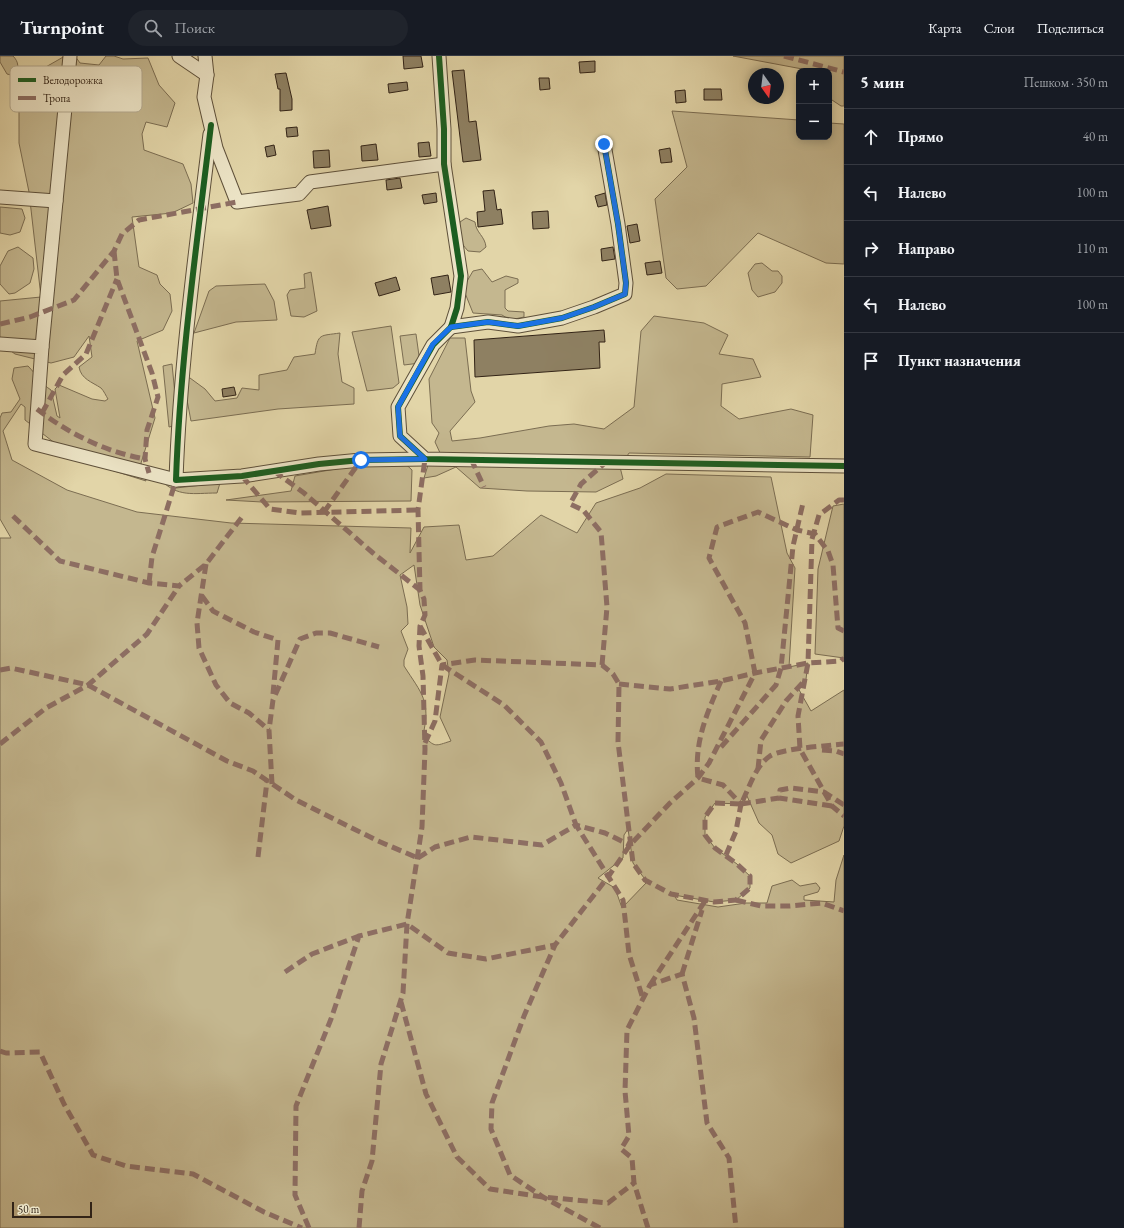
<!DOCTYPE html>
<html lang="ru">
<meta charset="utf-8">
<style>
body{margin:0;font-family:"EB Garamond",serif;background:#20242c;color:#f1f3f6}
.controls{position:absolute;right:12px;top:12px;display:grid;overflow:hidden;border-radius:8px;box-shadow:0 2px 10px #0003}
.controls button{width:36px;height:36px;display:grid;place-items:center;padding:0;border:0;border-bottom:1px solid #363941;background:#171b24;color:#f1f3f6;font:20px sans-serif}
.compass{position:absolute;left:748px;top:12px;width:36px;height:36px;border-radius:50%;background:#171b24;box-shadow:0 2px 10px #0003;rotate:166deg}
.scale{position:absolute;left:12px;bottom:10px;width:80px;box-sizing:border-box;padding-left:4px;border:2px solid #322316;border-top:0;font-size:11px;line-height:14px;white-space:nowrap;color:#322316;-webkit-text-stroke:3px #ece4c6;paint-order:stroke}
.stop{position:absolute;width:12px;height:12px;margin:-9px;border:3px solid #1a73e8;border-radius:50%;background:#fff}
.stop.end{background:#1a73e8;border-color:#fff;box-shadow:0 1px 4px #0008}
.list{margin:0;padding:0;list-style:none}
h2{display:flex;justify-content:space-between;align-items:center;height:52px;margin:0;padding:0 16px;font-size:17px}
h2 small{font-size:13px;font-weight:400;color:#9ea1a6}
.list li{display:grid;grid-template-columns:26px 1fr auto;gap:12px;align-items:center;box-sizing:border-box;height:56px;padding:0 16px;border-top:1px solid #363941}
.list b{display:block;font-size:15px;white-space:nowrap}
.list em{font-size:13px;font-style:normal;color:#9ea1a6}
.icon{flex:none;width:22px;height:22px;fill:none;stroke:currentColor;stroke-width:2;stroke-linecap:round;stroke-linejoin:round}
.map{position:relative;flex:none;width:844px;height:1172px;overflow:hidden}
header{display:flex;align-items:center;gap:24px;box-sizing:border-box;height:56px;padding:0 20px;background:#171b24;border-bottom:1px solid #363941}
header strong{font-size:19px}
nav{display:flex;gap:22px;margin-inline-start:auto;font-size:14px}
.search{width:280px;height:36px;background:#20242c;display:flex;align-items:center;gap:10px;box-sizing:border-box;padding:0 14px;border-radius:22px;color:#9ea1a6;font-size:15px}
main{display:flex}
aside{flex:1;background:#171b24}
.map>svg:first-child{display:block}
</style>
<header>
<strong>Turnpoint</strong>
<div class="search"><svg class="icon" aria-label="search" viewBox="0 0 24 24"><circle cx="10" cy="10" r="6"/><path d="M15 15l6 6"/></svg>Поиск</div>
<nav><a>Карта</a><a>Слои</a><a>Поделиться</a></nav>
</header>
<main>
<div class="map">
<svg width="844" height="1172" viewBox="0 0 844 1172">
<rect width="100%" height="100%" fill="#e2d5a8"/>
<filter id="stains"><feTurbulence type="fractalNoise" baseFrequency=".005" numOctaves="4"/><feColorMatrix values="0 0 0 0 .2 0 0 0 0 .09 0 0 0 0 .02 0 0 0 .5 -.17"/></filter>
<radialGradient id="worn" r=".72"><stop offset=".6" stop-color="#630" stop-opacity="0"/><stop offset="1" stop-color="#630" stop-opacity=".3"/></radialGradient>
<g fill="#c4b78f" stroke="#7b6d52" fill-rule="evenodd">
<path d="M0 0H13C19 6 19 12 15 20L7 18 0 6Z"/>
<path d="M65 0H75L80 7 99 9 106 0H114L123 3 148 2 159 29 175 47 167 71 146 66 142 78 144 94 183 108 191 128 193 147 172 157 132 161 139 211 157 219 160 228 170 238 172 255 163 274 137 285 155 362 141 407 146 425 86 406 56 388 25 364V351L21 348 3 375 12 404 67 434 137 456 231 467 411 472 410 497 424 471 459 469 466 504 493 500 541 459 577 477 596 447 640 432 666 418 771 421 787 497 795 512 789 611 808 607 806 623 798 632 811 655 844 634V770L839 785 791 807 778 798 772 779 759 767 747 740 746 739 741 748 715 747 705 761V779L715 792 737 808 750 820V832L736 844 714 846 674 839 677 844 718 851 746 847H767L772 830 792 824 800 830 816 827 820 832 818 836 804 840V844L834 846 836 824 844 799V1172H0V482H11L0 463V362L2 357 11 356 20 343 12 323 14 312 28 310C37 319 40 327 51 334L57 360 60 362 55 333 59 329 92 343 105 345 108 343C106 340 104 335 101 332 92 326 81 323 79 311L92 301 89 280 74 301 51 307 15 298 0 287V245L41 241 29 136 19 87V32L37 16ZM414 509 420 549 434 591 447 604 449 618 440 661 451 685C435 690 435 692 423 679 431 645 422 638 404 610V604L408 593 401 575 408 568 407 551 400 519ZM628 773 633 807 647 826 622 852 615 832 598 822 623 802 624 779Z"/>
<polygon points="733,0 844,0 844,50 841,50 829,42 829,15 813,15"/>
<polygon points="672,55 799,64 799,81 829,81 829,67 844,68 844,208 826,207 758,177 706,230 677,233 666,222 655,143 687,111"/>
<polygon points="0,151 22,153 25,162 20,176 10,179 0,177"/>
<path d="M466 162 475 166C476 177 485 180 486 191L480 196 468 195C459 185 457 179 460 166Z"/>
<polygon points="18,191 33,202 34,213 30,227 15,237 9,238 0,228 0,210 8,195"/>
<polygon points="762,207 772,215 778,215 782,220 782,227 775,236 758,241 752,234 748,217 755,208"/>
<polygon points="482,213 492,226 506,220 518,223 518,227 505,234 505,252 508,255 524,256 524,261 510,264 502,259 473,257 463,232 473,215"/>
<polygon points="311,216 317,255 304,261 291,260 287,239 290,234 305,232 304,218"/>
<polygon points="265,228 274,245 277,264 236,266 194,277 209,235 216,230"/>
<polygon points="654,260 704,267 728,279 719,298 753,303 761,321 722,328 721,350 739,363 791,353 813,359 810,401 629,397 620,411 623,423 596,436 527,435 480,432 456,411 436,420 424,422 428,409 441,399 435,386 439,377 432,367 429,323 450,282 465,282 471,335 475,346 450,375 452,385 480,382 549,370 574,368 604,373 634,351 641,275"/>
<polygon points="391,270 399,327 393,332 367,335 352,276"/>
<path d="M340 277 338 298 342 326 354 332V348L278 353 191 365 183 323 190 322 205 333 215 345 237 342 242 332 259 334V319L287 314 294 301 315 298C318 277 320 280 340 277Z"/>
<polygon points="416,278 420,307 404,309 400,280"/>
<polygon points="172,308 178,369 169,371 163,310"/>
<polygon points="397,400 412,414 411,445 262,446 226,444 291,435 295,420 365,408"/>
<path d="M174 416 176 432 220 427 217 437C194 437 177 442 160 423Z"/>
<polygon points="844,448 844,602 815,598 818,513 833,450"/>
</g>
<g fill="#8e8062" stroke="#322316">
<polygon points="403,0 421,0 423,11 404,13"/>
<polygon points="595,5 595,16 580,17 579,6"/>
<polygon points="464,14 469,66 476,65 481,104 463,106 452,15"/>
<polygon points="286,17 292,43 292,54 280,55 280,33 278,33 275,18"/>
<polygon points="539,22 549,22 550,33 540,34"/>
<polygon points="407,26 408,34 389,37 388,28"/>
<polygon points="704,33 721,33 722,44 704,44"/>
<polygon points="685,34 686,46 676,47 675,35"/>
<polygon points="297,71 298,80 287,81 286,72"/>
<polygon points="429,86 431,100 419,101 418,87"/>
<polygon points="376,88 378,104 362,105 361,90"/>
<polygon points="274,89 276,99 267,101 265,91"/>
<polygon points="670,92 672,106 661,107 659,94"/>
<polygon points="329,94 330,111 314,112 313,95"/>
<polygon points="400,122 402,132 387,134 386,124"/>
<polygon points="494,134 497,154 501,153 503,168 478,171 477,156 485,155 483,135"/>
<polygon points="436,137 437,146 424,148 422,139"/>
<polygon points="605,137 607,149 598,151 595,140"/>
<polygon points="328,150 331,170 311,173 307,154"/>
<polygon points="548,155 549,172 533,173 532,156"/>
<polygon points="637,168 640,185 630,187 627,170"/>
<polygon points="613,191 615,203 602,205 601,193"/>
<polygon points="660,205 662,217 647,219 645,207"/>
<polygon points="448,219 451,236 434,239 431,222"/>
<polygon points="396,221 400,234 379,240 375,227"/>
<polygon points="604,274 605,286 599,286 600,312 475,321 474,284"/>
<polygon points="234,331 236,339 223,341 222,333"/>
</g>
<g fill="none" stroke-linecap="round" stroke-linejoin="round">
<defs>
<g id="minor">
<polyline points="179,0 207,19"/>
<polyline points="205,0 207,19 204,41 216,92 237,146 299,138 310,126 444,108"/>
<polyline points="439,0 444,73 444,108 461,220 457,252 451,271 433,289 398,351 400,380 425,403 844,410"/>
<polyline points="0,141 56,145"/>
<polyline points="451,271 488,266 518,270 562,262 594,251 625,238 626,227 618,168 604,88"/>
<polyline points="0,288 42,291 35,388 176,424 242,420 319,408 361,404 425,403"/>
<polyline points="42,291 70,0"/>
<path d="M176 424C180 308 196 193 210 78"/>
</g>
</defs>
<use href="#minor" stroke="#5e503a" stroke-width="15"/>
<use href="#minor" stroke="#ece4c6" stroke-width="13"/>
<g stroke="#8d6e63" stroke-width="5" stroke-dasharray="10 5" stroke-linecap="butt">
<polyline points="784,0 844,16"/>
<polyline points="114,195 117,223 152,317 158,341 147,374 145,403 149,417"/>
<polyline points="0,268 30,261 74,244 114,195 122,178 139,164 237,146"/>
<path d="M37 353C69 378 106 396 145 403"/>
<polyline points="42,357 63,319 86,298 117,223"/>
<polyline points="471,403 484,431"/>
<polyline points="274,415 304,437 373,497 420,534"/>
<polyline points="242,420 270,453 300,457 418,454"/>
<polyline points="844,444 839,444 819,459 812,483 808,607 798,660 800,693 832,750 844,760"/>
<polyline points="324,456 361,404"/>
<polyline points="13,460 60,505 149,527 179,530 206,508 242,461"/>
<polyline points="206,508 197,567 199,592 216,629 230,647 249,657 269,674"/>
<polyline points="149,527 152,501 176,424"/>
<polyline points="202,540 213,555 254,576 278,584 273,638"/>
<polyline points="420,570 442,609 504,649 541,686 561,727 576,769 605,777 630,789"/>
<polyline points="602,609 607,551 601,476 583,454 570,448 581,428 606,406"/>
<polyline points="0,614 11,612 88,629 227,705 253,715 296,744 378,785 418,802"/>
<path d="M721 625C707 657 694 686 698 722L723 729 741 748"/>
<polyline points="619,628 670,633 721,625 755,617 808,607 841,605 844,602"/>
<path d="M425 687 435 665 442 609 475 604 602 609 613 618 619 628 618 686 633 807 645 824 671 838 714 846 736 844 750 832V820L737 808 715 792 705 779V761L715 747 741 748C749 733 755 710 770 700 783 692 827 690 844 688"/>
<polyline points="0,688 46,652 88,629 147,578 179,530"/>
<polyline points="721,691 776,629 781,612 793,490 803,447"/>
<polyline points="822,694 836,695 844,698"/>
<polyline points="758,713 761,684 786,645 805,624"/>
<polyline points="272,728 269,674 273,644 300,583 316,577 330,577 379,591"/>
<polyline points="741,748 779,742"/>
<polyline points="832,750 779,742 780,734 791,732 824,736 844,749"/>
<polyline points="726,799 736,775 741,748"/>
<polyline points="258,801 267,725"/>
<polyline points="418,802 435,791 471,781 542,789 576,769 623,844 629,898 643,943"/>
<polyline points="736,844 761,850 790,850 822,847 844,855"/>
<polyline points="285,916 312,898 359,880"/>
<polyline points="682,918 702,854"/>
<polyline points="650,929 705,845"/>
<polyline points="401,946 426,1038 457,1101 490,1133 543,1141 608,1147 634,1127"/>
<polyline points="0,995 6,997 40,996 64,1048 93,1099 126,1110 193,1118 264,1156 302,1172"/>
<polyline points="309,1172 295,1139 296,1050 331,963 359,880 407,868 448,897 486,903 555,889"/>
<polyline points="359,1172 362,1135 372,1105 381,1008 403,937 407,868 422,771 425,693 423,620 419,590 420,570 425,559 424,543 420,534 418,454 425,403"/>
<polyline points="600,1172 543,1141 510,1119 491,1073 492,1047 524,960 555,889 608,821 630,789 670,747 698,722 709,707 755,617 745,567 709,502 717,471 758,456 797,474 815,478 828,495 833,509 838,572 844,575"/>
<polyline points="648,1172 634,1127 632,1102 621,1093 629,1080 625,1035 627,974 650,929 682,918 694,962 707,1067 729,1102 736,1172"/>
</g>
<defs>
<g id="cycleway">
<polyline points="439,0 444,73 444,108 461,220 457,252 451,271 433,289 398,351 400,380 425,403 844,410"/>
<path d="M211 69C197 187 180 305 176 424L242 420 319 408 361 404 425 403"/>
<polyline points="451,271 488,266 518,270 562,262 594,251 625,238 626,227 618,168 604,88"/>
</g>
</defs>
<use href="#cycleway" stroke="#ece4c6" stroke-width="8"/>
<use href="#cycleway" stroke="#1b5e20" stroke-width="6"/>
</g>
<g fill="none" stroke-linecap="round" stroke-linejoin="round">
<polyline stroke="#1a73e8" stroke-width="5" points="361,404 425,403 400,380 398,351 433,288 451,271 488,266 518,270 562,262 594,251 625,238 626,227 618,168 604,88"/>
</g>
<rect x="10" y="10" width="132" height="46" rx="6" fill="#ece4c6" stroke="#b4aa91" stroke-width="1"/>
<rect x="18" y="22" width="18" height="4" fill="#1b5e20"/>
<rect x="18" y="40" width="18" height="4" fill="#8d6e63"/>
<g font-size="11" fill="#322316">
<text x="43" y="28">Велодорожка</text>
<text x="43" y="46">Тропа</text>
</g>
<rect width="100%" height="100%" filter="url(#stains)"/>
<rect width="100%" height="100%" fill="url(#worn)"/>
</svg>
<div class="controls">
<button>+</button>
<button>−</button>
</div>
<svg class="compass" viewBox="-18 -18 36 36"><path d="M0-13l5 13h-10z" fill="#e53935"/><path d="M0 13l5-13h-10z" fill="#9ea1a6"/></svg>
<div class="scale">50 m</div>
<div class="stop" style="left:361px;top:404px"></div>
<div class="stop end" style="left:604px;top:88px"></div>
</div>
<aside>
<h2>5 мин<small>Пешком · 350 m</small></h2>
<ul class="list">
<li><svg class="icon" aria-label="ahead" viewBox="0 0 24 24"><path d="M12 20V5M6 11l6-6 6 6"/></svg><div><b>Прямо</b></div><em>40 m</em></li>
<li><svg class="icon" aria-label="left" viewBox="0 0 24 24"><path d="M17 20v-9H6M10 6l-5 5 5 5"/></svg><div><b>Налево</b></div><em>100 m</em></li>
<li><svg class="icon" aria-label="right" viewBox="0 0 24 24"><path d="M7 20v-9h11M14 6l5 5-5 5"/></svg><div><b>Направо</b></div><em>110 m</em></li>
<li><svg class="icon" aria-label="left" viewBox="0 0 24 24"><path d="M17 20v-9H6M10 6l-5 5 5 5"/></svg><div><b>Налево</b></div><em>100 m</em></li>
<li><svg class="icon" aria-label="arrive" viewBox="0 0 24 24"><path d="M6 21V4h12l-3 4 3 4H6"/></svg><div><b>Пункт назначения</b></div></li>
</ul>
</aside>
</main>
